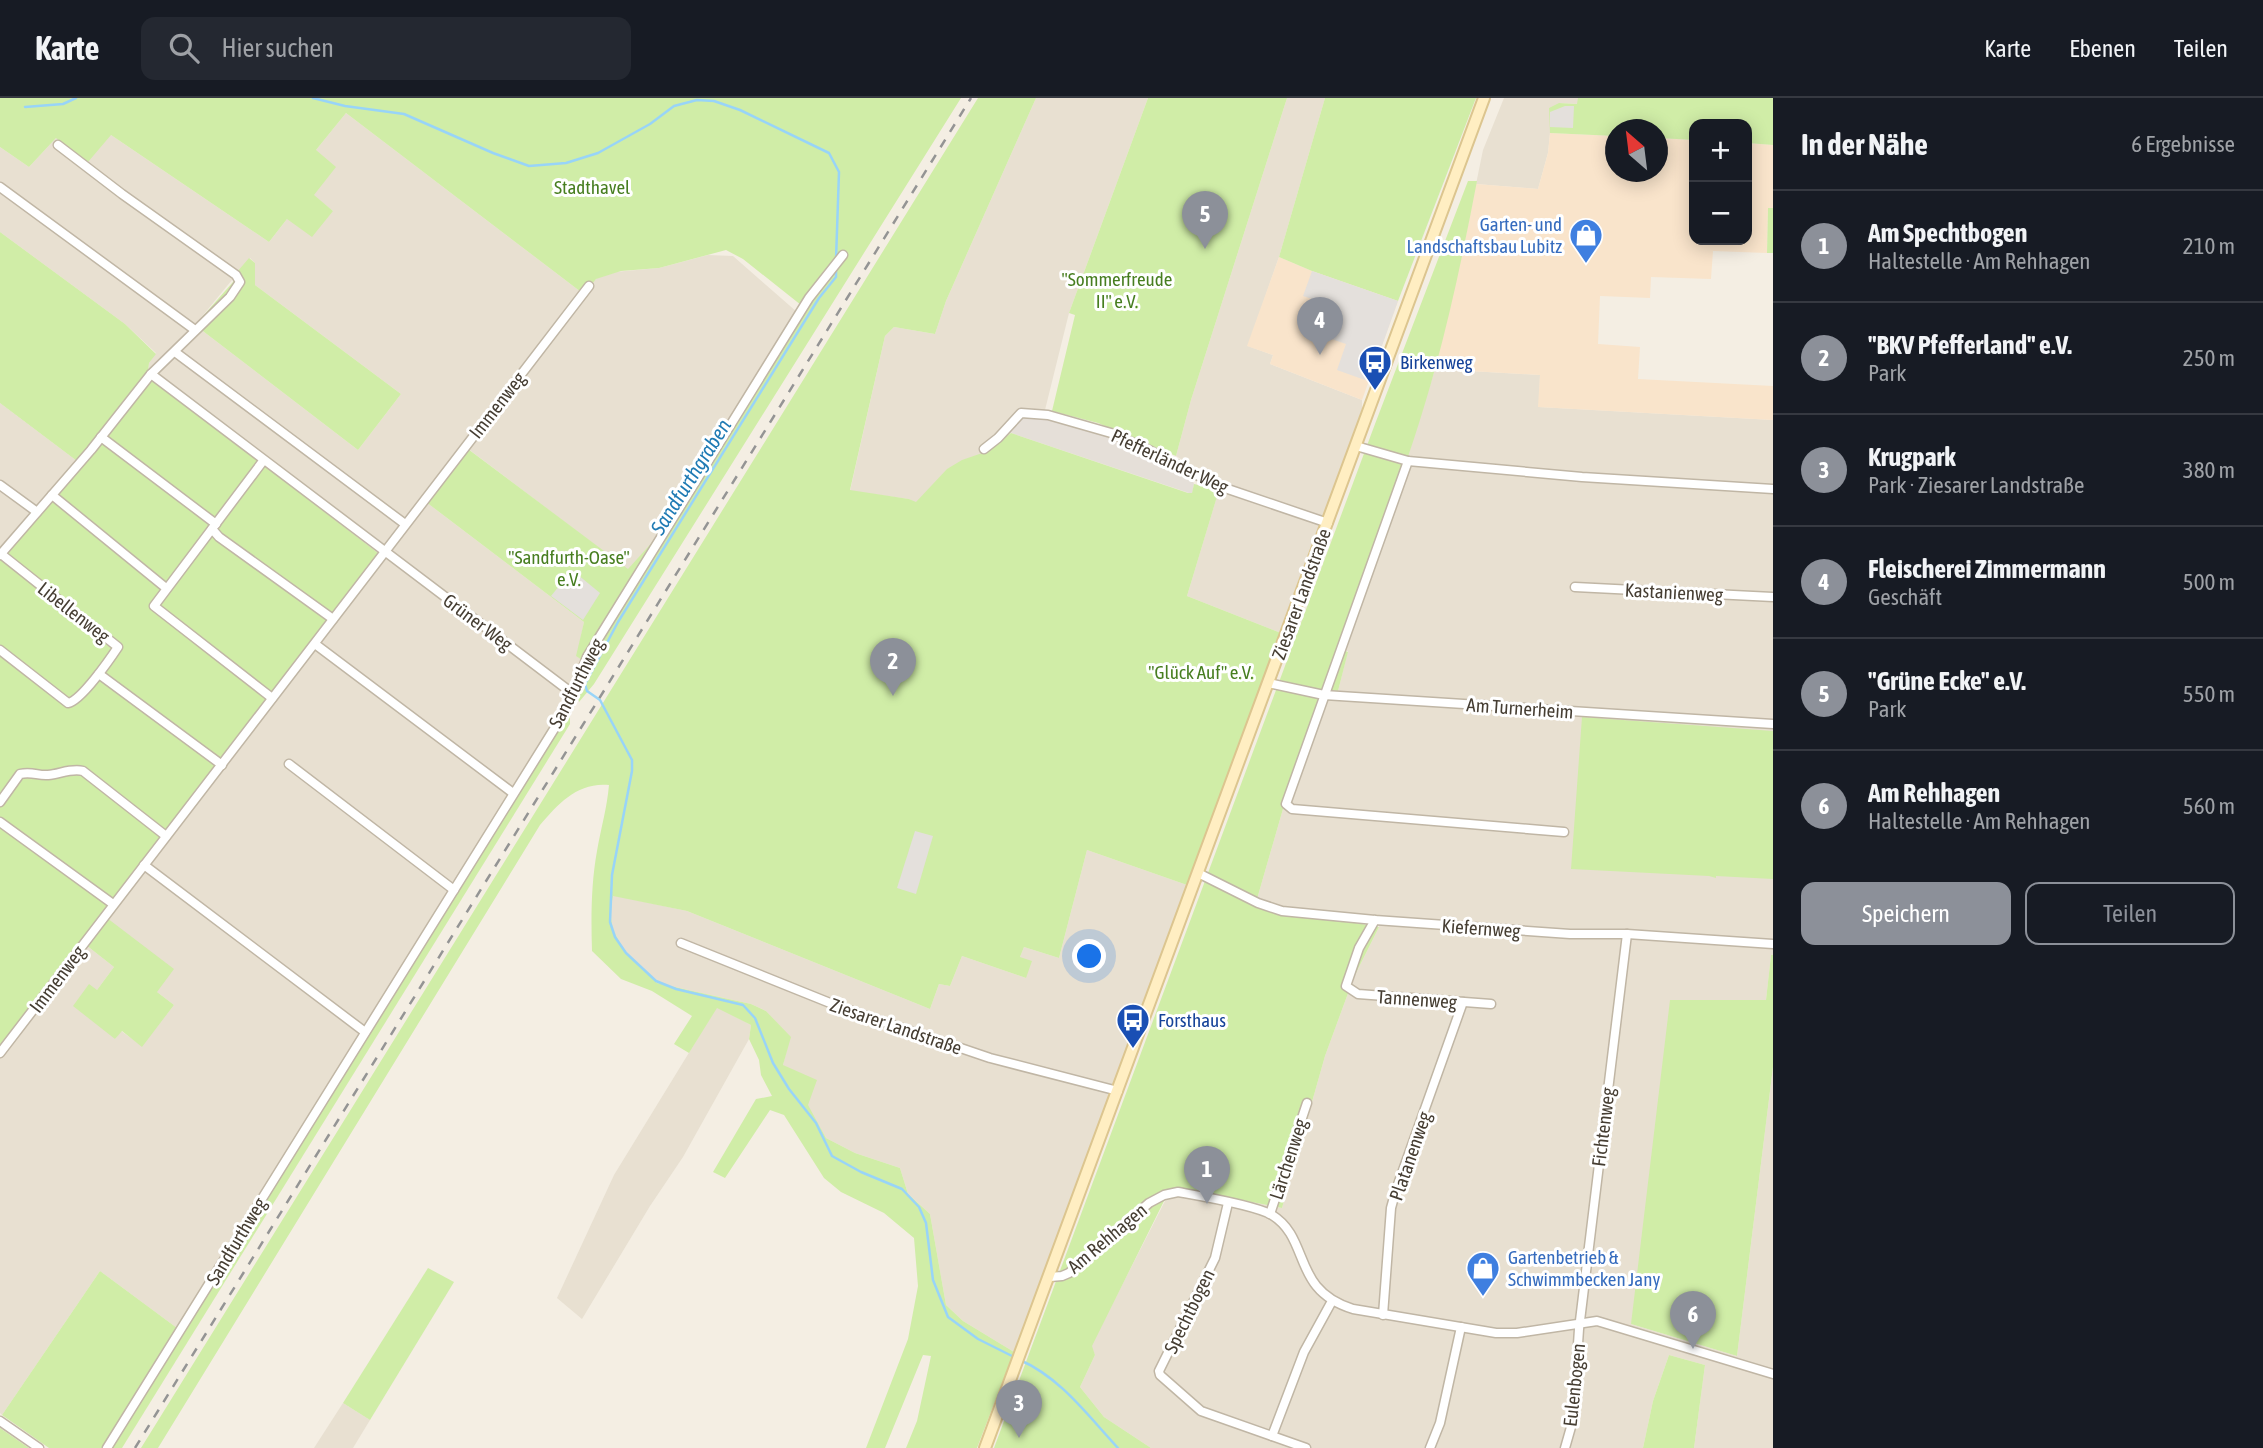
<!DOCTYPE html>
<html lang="de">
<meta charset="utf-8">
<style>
body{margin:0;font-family:"Asap Condensed",sans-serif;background:#242831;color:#f1f3f6}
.controls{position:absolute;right:21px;top:21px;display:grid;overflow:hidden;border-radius:14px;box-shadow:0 4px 18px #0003}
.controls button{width:63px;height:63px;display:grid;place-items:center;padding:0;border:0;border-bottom:2px solid #363941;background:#171b24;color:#f1f3f6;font:35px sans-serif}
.compass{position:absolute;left:1605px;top:21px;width:63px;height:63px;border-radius:50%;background:#171b24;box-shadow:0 4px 18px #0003;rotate:332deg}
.you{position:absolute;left:1090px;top:859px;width:24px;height:24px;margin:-18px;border:5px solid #fff;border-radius:50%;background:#1a73e8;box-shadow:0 0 0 10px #1a73e833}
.badge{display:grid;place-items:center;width:46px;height:46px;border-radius:50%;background:#8c9099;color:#fff;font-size:23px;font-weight:700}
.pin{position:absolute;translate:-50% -58px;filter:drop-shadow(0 2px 4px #0008)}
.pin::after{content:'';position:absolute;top:37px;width:24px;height:21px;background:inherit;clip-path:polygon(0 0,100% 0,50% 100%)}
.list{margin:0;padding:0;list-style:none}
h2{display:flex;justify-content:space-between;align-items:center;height:91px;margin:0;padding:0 28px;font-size:30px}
h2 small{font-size:23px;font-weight:400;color:#9ea1a6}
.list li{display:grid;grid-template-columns:46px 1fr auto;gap:21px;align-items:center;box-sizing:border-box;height:112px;padding:0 28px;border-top:2px solid #363941}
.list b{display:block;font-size:26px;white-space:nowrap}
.list p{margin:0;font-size:23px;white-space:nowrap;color:#9ea1a6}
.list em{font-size:23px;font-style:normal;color:#9ea1a6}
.actions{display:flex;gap:14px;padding:21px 28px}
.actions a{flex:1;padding:16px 0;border:2px solid #8c9099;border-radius:14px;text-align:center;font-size:24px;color:#8c9099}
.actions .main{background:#8c9099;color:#fff}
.icon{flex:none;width:38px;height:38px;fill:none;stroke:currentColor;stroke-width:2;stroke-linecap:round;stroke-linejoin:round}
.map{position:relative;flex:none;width:1773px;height:1350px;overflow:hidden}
header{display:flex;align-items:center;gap:42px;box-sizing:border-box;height:98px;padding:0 35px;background:#171b24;border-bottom:2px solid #363941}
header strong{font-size:33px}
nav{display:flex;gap:38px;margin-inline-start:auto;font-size:24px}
.search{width:490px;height:63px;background:#242831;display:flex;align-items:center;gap:18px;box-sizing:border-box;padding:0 24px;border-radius:14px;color:#9ea1a6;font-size:26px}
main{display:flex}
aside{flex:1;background:#171b24}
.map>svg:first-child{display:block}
</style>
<header>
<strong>Karte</strong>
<div class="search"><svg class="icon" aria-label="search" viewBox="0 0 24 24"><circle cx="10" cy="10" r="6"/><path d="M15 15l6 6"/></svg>Hier suchen</div>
<nav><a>Karte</a><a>Ebenen</a><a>Teilen</a></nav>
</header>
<main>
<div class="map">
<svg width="1773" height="1350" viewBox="0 0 1773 1350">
<rect width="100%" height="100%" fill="#f4eee3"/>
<g fill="#e8e0d1" fill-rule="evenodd">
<polygon points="1036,0 1148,0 1069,215 1045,312 1028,312 1011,335 998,346 988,353 948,371 916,405 909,401 850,393 885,238 894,229 935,236 946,203"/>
<polygon points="1287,0 1325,0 1279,159 1248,248 1273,257 1270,266 1362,302 1362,311 1281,535 1187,498 1221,385 1176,358 1191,302"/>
<polygon points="1504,0 1578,0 1578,6 1559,5 1550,35 1548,55 1538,91 1476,86 1483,52"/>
<path d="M346 15 581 194 603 175 659 170 708 157 733 158 797 214 656 440 628 472 463 347 383 450 148 274 149 265 156 255 125 226 0 134V49L29 69 56 40 111 37 269 144 287 121 333 113 314 98 316 52ZM250 160 255 165V187L401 296 358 352 195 227Z"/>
<polygon points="1435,271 1540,277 1539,309 1773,322 1773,857 1771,857 1766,902 1631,1226 1737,1258 1773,969 1773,1350 1694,1350 1705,1267 1669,1257 1653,1303 1643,1350 1151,1350 1104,1319 1080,1289 1095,1257 1091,1248 1165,1103 1186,1091 1282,1110 1325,958 1354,879 1379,829 1380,818 1281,809 1257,801 1285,704 1324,591 1338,593 1348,553 1339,551 1409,355"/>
<polygon points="0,305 77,363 0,453"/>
<polygon points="426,404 584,524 577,558 582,562 569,600 177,1230 100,1173 2,1317 0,1315 0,948 23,919 28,923 86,847 114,869 97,892 115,941 121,933 142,948 174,907 157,894 107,820"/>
<polygon points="1087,752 1187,787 1014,1254 963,1223 946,1207 930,1116 908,1096 900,1070 855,1055 826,1040 783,967 790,939 766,913 751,906 657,885 625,854 613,832 610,813 612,797 687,813 930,911 939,886 950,888 962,858 1026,880 1020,859 1024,849 1059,860"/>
<polygon points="717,909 751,927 749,941 683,1059 650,1108 582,1221 557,1200 614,1077"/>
<polygon points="343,1305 370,1322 353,1350 314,1350"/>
</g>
<g fill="#f9e4cb">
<polygon points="1550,35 1615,38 1616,74 1658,74 1658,40 1694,42 1694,142 1747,142 1747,45 1773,47 1773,110 1768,111 1767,155 1713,153 1711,181 1651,179 1650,200 1600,198 1598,246 1640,249 1638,281 1773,288 1773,322 1538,309 1540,277 1435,271 1464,148 1476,86 1538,91 1548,55"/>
<polygon points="1279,159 1312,173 1398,203 1362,302 1270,266 1273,257 1247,248"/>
</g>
<polygon fill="#e5dfd8" points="1030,316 1100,336 1169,365 1190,377 1194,386 1192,396 1011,335 1023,318"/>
<g fill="#d0eda7">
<polygon points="0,0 961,0 594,586 579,604 577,593 587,564 806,211 743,161 726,152 659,170 621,173 596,181 585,195 581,194 346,15 316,52 336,69 314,97 333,113 312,139 287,121 269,144 111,37 88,64 56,40 29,69 0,49"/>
<path d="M978 0H1036L946 203 935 236 894 229 885 238 850 392 909 401 916 404 947 371 962 362 988 353 1011 335 1188 395H1192L1194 386 1219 392 1187 498 1281 535 1187 787 1087 752 1059 860 1024 849 1020 859 1032 863 1026 880 962 858 950 888 939 886 930 911 687 813 613 798 610 813 613 832 625 854 657 885 751 906 766 913 791 939 783 967 817 982 808 1007 826 1040 855 1055 900 1070 908 1096 930 1116 946 1207 963 1223 1014 1254 977 1350H906L917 1323 931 1258 923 1257 885 1350H866L908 1241 918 1188 914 1140 884 1115 841 1094 824 1080 784 1017 770 1012 725 1080 713 1074 756 1001 772 998 761 977 759 962 749 941 751 927 717 910 689 955 674 946 692 918 652 893 621 881 592 853C591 820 591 786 597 753 601 730 607 710 609 687 578 684 559 705 540 727L158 1350H141Z"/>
<polygon points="1148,0 1287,0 1191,302 1176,358 1098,325 1052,313 1075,217 1069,215"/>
<polygon points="1325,0 1476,0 1398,203 1312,173 1279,159"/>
<polygon points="1578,0 1773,0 1773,47 1747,45 1747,26 1694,26 1694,42 1658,40 1658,32 1616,32 1615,38 1550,35 1549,10 1559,5 1577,6"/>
<path d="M1468 83H1477C1465 146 1452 209 1435 271 1409 366 1372 458 1339 550L1348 554 1338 593 1324 591 1285 704 1257 801V807L1277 816 1333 821 1379 829 1354 879 1325 958 1282 1110 1186 1091 1164 1103 1092 1248 1095 1257 1080 1289 1104 1319 1151 1350H994L1375 326Z"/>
<polygon points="1768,110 1773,110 1773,155 1767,155"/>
<polygon points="0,134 125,226 156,256 149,265 148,274 77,363 0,305"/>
<polygon points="249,160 255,165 255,187 401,296 358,352 195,227 233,184 237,174"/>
<polygon points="152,281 378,455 0,948 0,462"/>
<polygon points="468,351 628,471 656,440 582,562 576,558 584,524 426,404"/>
<polygon points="570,616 570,626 122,1350 111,1350 561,626"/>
<polygon points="1582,619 1773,633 1773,781 1716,778 1716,780 1709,778 1571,771"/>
<polygon points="107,820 174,871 157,894 174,907 142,949 122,933 115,941 73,908 89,886 97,892 114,869 86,847"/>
<polygon points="1771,857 1773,857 1773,969 1737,1258 1631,1226 1670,902 1766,902"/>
<polygon points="428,1170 454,1184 370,1322 343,1305"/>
<polygon points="100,1173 177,1230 103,1350 49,1350 2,1317"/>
<polygon points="1669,1257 1705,1267 1694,1350 1643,1350 1653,1303"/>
<polygon points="0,1330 29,1350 0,1350"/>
</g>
<g fill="#e4e0dc">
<polygon points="1565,8 1574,8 1573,30 1550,29 1550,14"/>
<polygon points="1312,173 1398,203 1378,259 1374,258 1365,282 1337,272 1346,246 1314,235 1320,219 1325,220 1327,216 1321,214 1324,205 1303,198"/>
<polygon points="572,472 600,495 583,522 551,498"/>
<polygon points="915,733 933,738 916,796 897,790"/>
</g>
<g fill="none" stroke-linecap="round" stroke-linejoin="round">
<g stroke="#98d4f8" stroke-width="2.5">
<polyline points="313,0 345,8 404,16 493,55 529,68 566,65 598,55 650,26 674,8 697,2 714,3 740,12 829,55 839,74 836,162"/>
<polyline points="25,9 63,6 76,0"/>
<polyline points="836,172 836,179 819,200 618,524 585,586 587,593 600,602 632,662 632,673 612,777 610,824 615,839 626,855 656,883 676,891 743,907 755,920 773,965 789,991 816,1025 832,1058 861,1074 902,1091 919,1109 926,1125 933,1182 948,1219 978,1241 1014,1259"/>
<path d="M1020 1262C1061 1280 1088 1318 1118 1350"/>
</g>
<defs>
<g id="minor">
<polyline points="0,89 195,232"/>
<polyline points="175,254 405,426"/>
<polyline points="151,276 572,595"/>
<polyline points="101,339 216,426"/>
<polyline points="1356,348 1408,363 1582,379 1773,391"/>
<polyline points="984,351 998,340 1021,315 1048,317 1111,335 1143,349 1216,387 1328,425"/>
<polyline points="263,363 154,508 272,600"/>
<polyline points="1408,363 1286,706 1292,711 1564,734"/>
<polyline points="0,387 37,414"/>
<polyline points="52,397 166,490"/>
<polyline points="212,431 219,439 333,521"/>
<polyline points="0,457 91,352 151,276 230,199 240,184 236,177 122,96 58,47"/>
<polyline points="1575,489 1773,499"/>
<polyline points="315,546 513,695"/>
<path d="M0 552 68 605C81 603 110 561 118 549L1 456"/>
<polyline points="99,576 222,667"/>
<polyline points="1268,585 1324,597 1773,626"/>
<polyline points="289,666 454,792"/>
<path d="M0 704 20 676C32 673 38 678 48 677 60 676 71 670 83 673L166 738"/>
<polyline points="0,724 113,806"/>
<polyline points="144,767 365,934"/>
<polyline points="1198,775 1258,805 1282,813 1375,822 1570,836 1627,836 1773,846"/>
<polyline points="1375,822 1359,850 1346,888 1358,896 1491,906"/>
<polyline points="681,845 840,909 990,960 1118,993"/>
<polyline points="0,955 589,188"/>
<polyline points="1228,1105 1215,1160 1159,1273 1160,1277 1201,1313 1272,1338 1304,1254 1332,1203"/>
<polyline points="1270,1116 1307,1005"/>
<path d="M1050 1179 1062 1178 1069 1175 1149 1105 1164 1097 1178 1094C1200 1098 1255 1107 1272 1117 1311 1141 1291 1192 1353 1211L1496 1235H1517L1597 1223 1773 1276"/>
<polyline points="1383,1217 1391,1110 1396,1092 1463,904"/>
<polyline points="0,1323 39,1350"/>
<polyline points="1272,1338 1306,1350"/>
<polyline points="107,1350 569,607 587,559 809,200 843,157"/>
<polyline points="1430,1350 1440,1325 1461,1229"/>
<polyline points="1565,1350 1573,1322 1579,1231 1627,836"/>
</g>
<polyline id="secondary" points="985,1350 1484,0"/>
</defs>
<use href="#minor" stroke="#c0b6a5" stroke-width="11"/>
<use href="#secondary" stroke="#dcc58f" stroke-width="14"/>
<use href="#minor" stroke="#fff" stroke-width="8"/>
<use href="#secondary" stroke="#ffeec2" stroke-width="10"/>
<polyline stroke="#949494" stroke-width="2.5" stroke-dasharray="9 9" stroke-linecap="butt" points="135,1350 971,0"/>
</g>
<defs>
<symbol id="shop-pin" viewBox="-11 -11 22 30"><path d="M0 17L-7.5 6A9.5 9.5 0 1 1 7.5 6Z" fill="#3f7fe0" stroke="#fff"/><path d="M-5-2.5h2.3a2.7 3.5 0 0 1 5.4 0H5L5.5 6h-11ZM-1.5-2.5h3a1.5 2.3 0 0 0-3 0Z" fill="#fff"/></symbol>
<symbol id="bus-pin" viewBox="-11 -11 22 30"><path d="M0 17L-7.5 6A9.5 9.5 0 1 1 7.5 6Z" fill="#1a4fb4" stroke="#fff"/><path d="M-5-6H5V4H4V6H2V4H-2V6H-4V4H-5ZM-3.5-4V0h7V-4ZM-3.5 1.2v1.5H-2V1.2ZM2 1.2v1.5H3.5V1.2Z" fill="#fff"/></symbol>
</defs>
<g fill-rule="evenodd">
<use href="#shop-pin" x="1567" y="118" width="38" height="52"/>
<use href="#bus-pin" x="1356" y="245" width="38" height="52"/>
<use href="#bus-pin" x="1114" y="903" width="38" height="52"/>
<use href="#shop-pin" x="1464" y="1151" width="38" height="52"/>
</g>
<g text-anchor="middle" stroke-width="6" stroke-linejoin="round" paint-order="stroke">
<g font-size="19" fill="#477e20" stroke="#fff">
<text x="592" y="96">Stadthavel</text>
<text x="1117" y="188">"Sommerfreude<tspan x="1117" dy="22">II" e.V.</tspan></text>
<text x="569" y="466">"Sandfurth-Oase"<tspan x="569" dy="22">e.V.</tspan></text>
<text x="1201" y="581">"Glück Auf" e.V.</text>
</g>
<g font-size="19" fill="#366cbe" stroke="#fff" text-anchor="end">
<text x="1562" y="133">Garten- und<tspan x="1562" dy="22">Landschaftsbau Lubitz</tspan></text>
<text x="1508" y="1166" text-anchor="start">Gartenbetrieb &amp;<tspan x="1508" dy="22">Schwimmbecken Jany</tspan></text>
</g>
<g font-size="19" fill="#164399" stroke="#fff" text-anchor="start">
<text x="1400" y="271">Birkenweg</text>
<text x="1158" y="929">Forsthaus</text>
</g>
<g font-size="19" fill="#463e33" stroke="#fff">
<text transform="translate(497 307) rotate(-52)" y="7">Immenweg</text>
<text transform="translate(1170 363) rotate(25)" y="7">Pfefferländer Weg</text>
<text transform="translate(1674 494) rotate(3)" y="7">Kastanienweg</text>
<text transform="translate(1301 496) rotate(-70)" y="7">Ziesarer Landstraße</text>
<text transform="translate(74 514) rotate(38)" y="7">Libellenweg</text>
<text transform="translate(478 524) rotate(37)" y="7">Grüner Weg</text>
<text transform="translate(576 585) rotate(-63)" y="7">Sandfurthweg</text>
<text transform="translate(1520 610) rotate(4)" y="7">Am Turnerheim</text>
<text transform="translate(1481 830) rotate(4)" y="7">Kiefernweg</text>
<text transform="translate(57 881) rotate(-53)" y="7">Immenweg</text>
<text transform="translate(1417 901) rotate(4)" y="7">Tannenweg</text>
<text transform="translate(896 928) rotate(19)" y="7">Ziesarer Landstraße</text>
<text transform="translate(1603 1029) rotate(-83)" y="7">Fichtenweg</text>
<text transform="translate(1410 1058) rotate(-71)" y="7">Platanenweg</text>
<text transform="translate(1288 1061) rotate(-72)" y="7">Lärchenweg</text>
<text transform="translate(1107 1140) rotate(-40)" y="7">Am Rehhagen</text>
<text transform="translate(236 1143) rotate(-59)" y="7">Sandfurthweg</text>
<text transform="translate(1189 1213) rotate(-64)" y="7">Spechtbogen</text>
<text transform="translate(1574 1287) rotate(-84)" y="7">Eulenbogen</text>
</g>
<g font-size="21" font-style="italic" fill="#207bb4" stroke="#fff">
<text transform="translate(691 379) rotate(-58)" y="7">Sandfurthgraben</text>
</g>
</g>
</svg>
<div class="controls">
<button>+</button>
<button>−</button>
</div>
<svg class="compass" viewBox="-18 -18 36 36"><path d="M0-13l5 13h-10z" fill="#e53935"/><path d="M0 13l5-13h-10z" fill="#9ea1a6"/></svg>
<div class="you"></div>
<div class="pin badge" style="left:1207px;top:1106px">1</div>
<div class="pin badge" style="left:893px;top:598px">2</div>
<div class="pin badge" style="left:1019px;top:1340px">3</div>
<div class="pin badge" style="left:1320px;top:257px">4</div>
<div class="pin badge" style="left:1205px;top:151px">5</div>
<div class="pin badge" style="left:1693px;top:1251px">6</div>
</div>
<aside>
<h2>In der Nähe<small>6 Ergebnisse</small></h2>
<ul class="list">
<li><span class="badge">1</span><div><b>Am Spechtbogen</b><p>Haltestelle · Am Rehhagen</p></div><em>210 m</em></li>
<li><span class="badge">2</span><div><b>&quot;BKV Pfefferland&quot; e.V.</b><p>Park</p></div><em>250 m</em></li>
<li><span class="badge">3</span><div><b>Krugpark</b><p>Park · Ziesarer Landstraße</p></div><em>380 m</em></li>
<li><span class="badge">4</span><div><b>Fleischerei Zimmermann</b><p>Geschäft</p></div><em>500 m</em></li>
<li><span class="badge">5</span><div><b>&quot;Grüne Ecke&quot; e.V.</b><p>Park</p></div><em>550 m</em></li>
<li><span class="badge">6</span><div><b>Am Rehhagen</b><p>Haltestelle · Am Rehhagen</p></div><em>560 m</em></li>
</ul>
<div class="actions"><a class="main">Speichern</a><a>Teilen</a></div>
</aside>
</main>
